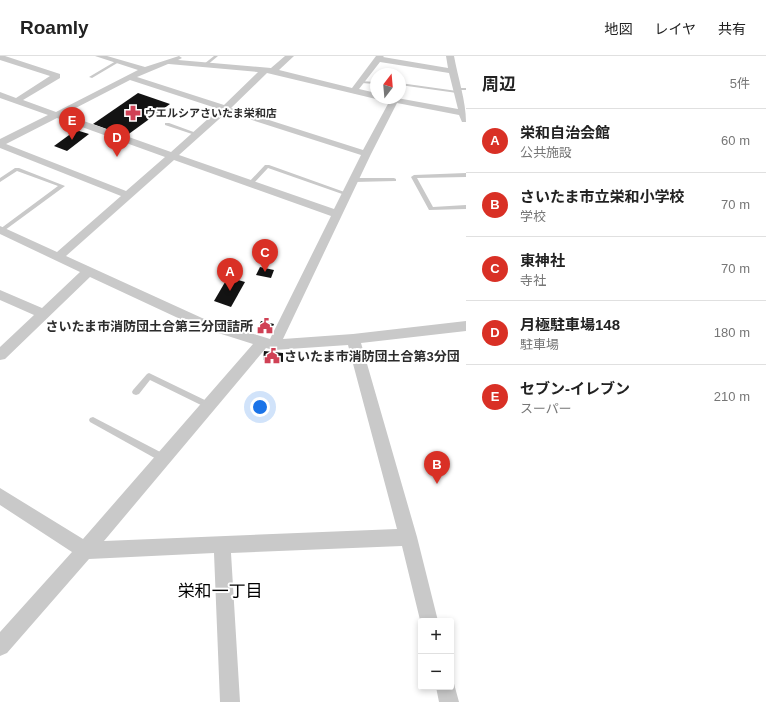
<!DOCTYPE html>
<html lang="ja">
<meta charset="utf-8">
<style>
body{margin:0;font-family:Helvetica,"Noto Sans JP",sans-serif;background:#f2f2f2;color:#222}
.controls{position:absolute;right:12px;bottom:12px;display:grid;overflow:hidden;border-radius:4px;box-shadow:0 2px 6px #0003}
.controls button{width:36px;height:36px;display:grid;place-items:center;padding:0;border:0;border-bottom:1px solid #e0e0e0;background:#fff;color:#222;font:20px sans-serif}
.compass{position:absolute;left:370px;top:12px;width:36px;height:36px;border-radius:50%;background:#fff;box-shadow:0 2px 6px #0003;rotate:16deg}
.you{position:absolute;left:260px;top:351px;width:14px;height:14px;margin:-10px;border:3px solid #fff;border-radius:50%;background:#1a73e8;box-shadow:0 0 0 6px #1a73e833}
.badge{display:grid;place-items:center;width:26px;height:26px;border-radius:50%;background:#d93025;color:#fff;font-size:13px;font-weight:700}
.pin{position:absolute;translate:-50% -33px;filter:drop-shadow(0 1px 2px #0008)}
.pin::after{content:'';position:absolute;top:21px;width:14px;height:12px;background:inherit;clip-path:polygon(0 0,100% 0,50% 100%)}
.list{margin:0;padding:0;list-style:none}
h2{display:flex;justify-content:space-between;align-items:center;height:52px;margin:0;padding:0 16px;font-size:17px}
h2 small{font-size:13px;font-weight:400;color:#767676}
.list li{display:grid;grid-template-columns:26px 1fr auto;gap:12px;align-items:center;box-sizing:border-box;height:64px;padding:0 16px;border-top:1px solid #e0e0e0}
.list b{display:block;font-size:15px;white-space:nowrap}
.list p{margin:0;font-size:13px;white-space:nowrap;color:#767676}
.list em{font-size:13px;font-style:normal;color:#767676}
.map{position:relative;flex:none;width:466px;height:646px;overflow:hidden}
header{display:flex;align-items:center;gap:24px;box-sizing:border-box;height:56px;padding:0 20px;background:#fff;border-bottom:1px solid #e0e0e0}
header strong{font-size:19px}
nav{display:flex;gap:22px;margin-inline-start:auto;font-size:14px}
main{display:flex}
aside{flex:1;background:#fff}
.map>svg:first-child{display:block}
</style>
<header>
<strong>Roamly</strong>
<nav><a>地図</a><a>レイヤ</a><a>共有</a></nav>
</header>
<main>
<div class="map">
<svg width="466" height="646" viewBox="0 0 466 646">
<rect width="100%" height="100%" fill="#fff"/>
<g fill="#131313">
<polygon points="138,37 170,48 126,80 93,68"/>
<polygon points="76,74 89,78 67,95 54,90"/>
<polygon points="260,211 274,214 271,222 256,219"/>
<polygon points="228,221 245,226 231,251 214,245"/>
<polygon points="261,265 274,268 271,276 258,272"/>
<polygon points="264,295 283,297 283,306 263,304"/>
</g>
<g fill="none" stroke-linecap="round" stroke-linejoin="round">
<g fill="#c9c9c9" fill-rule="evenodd">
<polygon points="214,0 218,0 206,10 204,10 204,8"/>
<polygon points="116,5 119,6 92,22 89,21"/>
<polygon points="360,25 376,26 376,28 361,27 359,26"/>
<polygon points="400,27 457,35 459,36 457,37 400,29"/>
<rect x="455" y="32" width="11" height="2"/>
<polygon points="165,67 169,67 199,78 195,79 165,69"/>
<polygon points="265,109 269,109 350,138 347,140 345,139 268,112 252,129 248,129 248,127"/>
<polygon points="15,112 19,112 65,130 1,177 0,177 0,173 58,130 17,115 0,126 0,122"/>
<polygon points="466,117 466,121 417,122 433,151 466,149 466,153 429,154 411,121 414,119"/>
<polygon points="394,122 396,123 396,125 354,126 351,124 354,122"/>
<polygon points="149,317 211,347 212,349 211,351 208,352 205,351 150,324 139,338 136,339 133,338 132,336 133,334 147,318"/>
<polygon points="93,361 166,399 167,402 166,405 163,406 160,405 90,366 89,364 90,362"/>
</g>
<g fill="#c9c9c9" fill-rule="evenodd">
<path d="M0 0H5L60 18V22L23 44 56 56 138 14 95 0H107L145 11 179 0 182 2 178 4 271 12 285 0H294L279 14 352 32 376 0H384L383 1 448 12 446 0H454C458 22 466 45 466 66H462L459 59 397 47 371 98 283 283 353 278 466 265V275L361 287 417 481 438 565H421V568L402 490 231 497 240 646H220L214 497 89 503 7 597 0 600V576L72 496 0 449V432L83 483 253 288 193 269 90 221 5 303 0 304V291L34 259 0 244V234L42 252 80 216 0 178V170L57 196 121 140 0 92V83L48 59 0 42V36L16 42 50 20 0 4ZM380 6 449 17 458 53 397 42H380L381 44 389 46 363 94 231 52 267 17 376 43 378 42H376V37L359 33ZM168 8H169L258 16 224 49 137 21ZM130 24 219 53 171 96 64 58ZM227 56 361 99 334 153 179 99ZM57 62 165 101 126 135 6 88ZM174 104 331 160 270 283 202 262 66 200ZM348 289 397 473 104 485 266 292 274 294Z"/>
<polygon points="451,623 453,624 459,646 439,646 436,631 451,631"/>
</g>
</g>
<defs>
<symbol id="pharmacy-bare" viewBox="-9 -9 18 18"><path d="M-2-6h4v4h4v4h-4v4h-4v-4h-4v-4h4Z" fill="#d04155" stroke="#fff" stroke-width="2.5" paint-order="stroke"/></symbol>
<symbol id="civic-bare" viewBox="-9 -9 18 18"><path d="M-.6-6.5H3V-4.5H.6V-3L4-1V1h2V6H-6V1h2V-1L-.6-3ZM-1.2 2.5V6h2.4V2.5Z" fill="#d04155" stroke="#fff" stroke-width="2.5" paint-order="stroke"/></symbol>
</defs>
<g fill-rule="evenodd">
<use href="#pharmacy-bare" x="122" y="46" width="22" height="22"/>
<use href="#civic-bare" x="254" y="259" width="22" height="22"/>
<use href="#civic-bare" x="261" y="289" width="22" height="22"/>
</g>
<g text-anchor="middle" stroke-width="4" stroke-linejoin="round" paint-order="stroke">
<g font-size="11" font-weight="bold" fill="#2c2c2c" stroke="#fff" text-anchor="start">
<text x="145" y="61">ウエルシアさいたま栄和店</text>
</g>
<g font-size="13" font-weight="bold" fill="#2c2c2c" stroke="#fff" text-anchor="end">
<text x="253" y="275">さいたま市消防団土合第三分団詰所</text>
<text x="284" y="305" text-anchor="start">さいたま市消防団土合第3分団</text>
</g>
<g font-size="17" fill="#000" stroke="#fff">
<text x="220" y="541">栄和一丁目</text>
</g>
</g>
</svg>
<div class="controls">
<button>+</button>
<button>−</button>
</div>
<svg class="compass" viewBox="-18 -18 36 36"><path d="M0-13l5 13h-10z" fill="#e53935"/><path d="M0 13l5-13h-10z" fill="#767676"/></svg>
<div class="you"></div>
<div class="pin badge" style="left:230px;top:235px">A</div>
<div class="pin badge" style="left:437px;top:428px">B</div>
<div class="pin badge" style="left:265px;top:216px">C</div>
<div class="pin badge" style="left:117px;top:101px">D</div>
<div class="pin badge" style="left:72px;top:84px">E</div>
</div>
<aside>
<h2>周辺<small>5件</small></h2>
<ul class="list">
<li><span class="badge">A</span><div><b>栄和自治会館</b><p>公共施設</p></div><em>60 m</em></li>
<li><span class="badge">B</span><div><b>さいたま市立栄和小学校</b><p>学校</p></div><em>70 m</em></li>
<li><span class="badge">C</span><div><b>東神社</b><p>寺社</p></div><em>70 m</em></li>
<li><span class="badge">D</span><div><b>月極駐車場148</b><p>駐車場</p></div><em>180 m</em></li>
<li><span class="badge">E</span><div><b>セブン-イレブン</b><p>スーパー</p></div><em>210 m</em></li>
</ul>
</aside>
</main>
